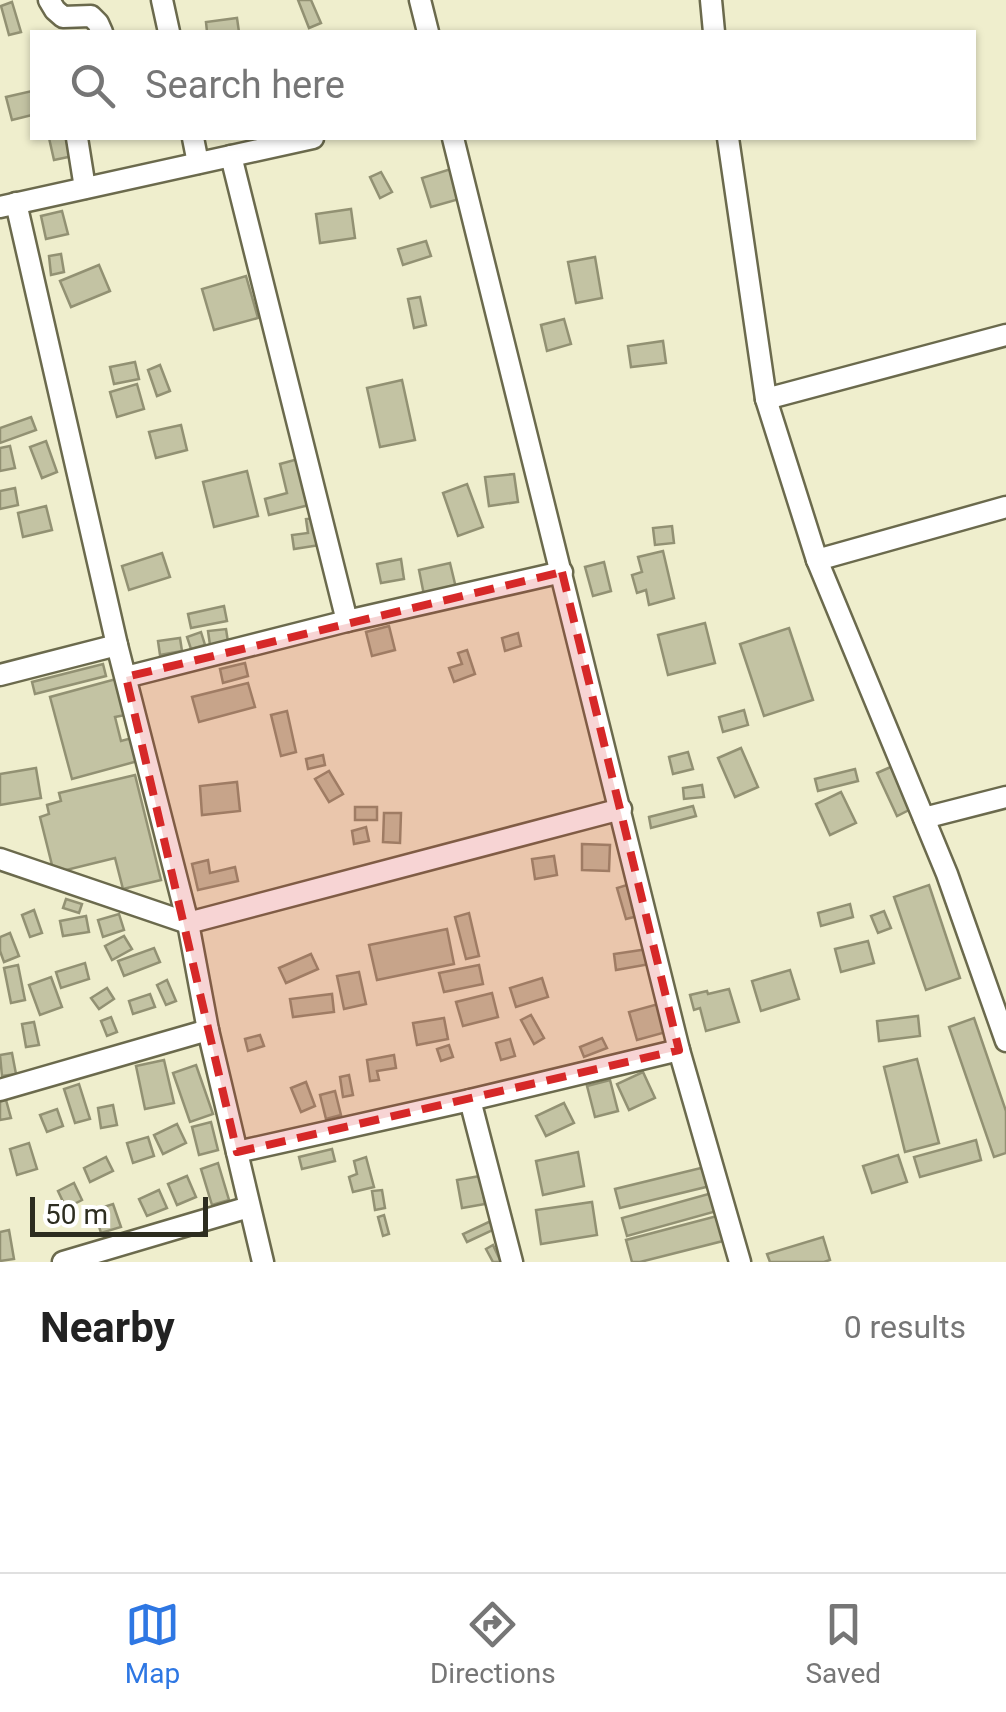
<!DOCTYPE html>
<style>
body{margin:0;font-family:Roboto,sans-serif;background:#f2f2f2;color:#222}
.scale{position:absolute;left:30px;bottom:25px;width:178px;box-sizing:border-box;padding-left:10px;border:5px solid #2d2d20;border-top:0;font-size:28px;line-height:35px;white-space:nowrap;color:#2d2d20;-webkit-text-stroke:8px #fff;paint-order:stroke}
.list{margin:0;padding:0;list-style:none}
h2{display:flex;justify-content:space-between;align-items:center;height:130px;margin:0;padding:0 40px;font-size:42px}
h2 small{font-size:32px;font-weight:400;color:#767676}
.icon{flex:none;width:55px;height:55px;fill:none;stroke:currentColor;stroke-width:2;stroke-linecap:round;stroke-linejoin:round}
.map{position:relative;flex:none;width:1006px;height:1262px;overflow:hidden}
.search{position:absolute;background:#fff;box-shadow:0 2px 8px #0004;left:30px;right:30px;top:30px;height:110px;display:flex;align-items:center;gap:25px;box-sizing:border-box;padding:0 35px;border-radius:0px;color:#767676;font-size:38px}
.sheet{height:310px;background:#fff}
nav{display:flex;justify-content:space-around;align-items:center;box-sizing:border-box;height:140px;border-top:2px solid #e0e0e0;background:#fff;font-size:28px;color:#767676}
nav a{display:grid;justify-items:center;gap:5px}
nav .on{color:#2e77e3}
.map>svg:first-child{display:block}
</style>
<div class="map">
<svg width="1006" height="1262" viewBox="0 0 1006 1262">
<rect width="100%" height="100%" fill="#efeecd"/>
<g fill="#c3c3a3" stroke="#929173" stroke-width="2.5">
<polygon points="298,0 311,0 321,23 309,28"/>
<polygon points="12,2 21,32 9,35 1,6"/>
<polygon points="237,18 239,32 207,32 206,22"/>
<polygon points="32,91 32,115 12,120 6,97"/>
<polygon points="49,138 69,138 73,156 54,160"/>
<polygon points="454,168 463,198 431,207 422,178"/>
<polygon points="381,172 392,192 380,198 370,177"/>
<polygon points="351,209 355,238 320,243 316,214"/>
<polygon points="62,211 68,234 46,239 41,216"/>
<polygon points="426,241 431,256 403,265 398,249"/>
<polygon points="61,254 64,272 51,275 49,256"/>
<polygon points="595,257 602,298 576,303 568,262"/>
<polygon points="99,265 110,291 71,307 60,281"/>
<polygon points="246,276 258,318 214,330 202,289"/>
<polygon points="420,297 426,325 414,328 408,299"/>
<polygon points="564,319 571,344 547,351 541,325"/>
<polygon points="663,341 666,363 631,367 628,346"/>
<polygon points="135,362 139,379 114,384 110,367"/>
<polygon points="160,365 170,391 157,396 148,370"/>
<polygon points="402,380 415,440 380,447 367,388"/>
<polygon points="137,384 144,409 117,417 110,392"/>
<polygon points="31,417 36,430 0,443 0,428"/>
<polygon points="181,425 187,450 156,458 149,432"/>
<polygon points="46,441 57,472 42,478 30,447"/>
<polygon points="10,446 15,468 0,471 0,448"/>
<polygon points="298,459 309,505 269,515 265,499 287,493 280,464"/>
<polygon points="247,471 258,516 214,527 203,482"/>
<polygon points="514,474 518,502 489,506 485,477"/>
<polygon points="467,484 483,527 458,536 443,493"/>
<polygon points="15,488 18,505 0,509 0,491"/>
<polygon points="46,506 52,530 23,537 18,513"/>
<polygon points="316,518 320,545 294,549 292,535 308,533 306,519"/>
<polygon points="672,526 674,543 655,545 653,528"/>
<polygon points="663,551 674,598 649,605 646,590 637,593 632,575 642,572 638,557"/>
<polygon points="162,553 170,577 129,590 122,566"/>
<polygon points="401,559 404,579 381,583 377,564"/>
<polygon points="604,562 611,591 593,596 585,567"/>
<polygon points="450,563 456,588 424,595 419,570"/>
<polygon points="224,606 227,621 191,628 188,614"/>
<polygon points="705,623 715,663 668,675 658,635"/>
<polygon points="389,626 395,650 372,656 366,632"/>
<polygon points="789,628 813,700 764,716 740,644"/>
<polygon points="226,629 228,642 210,645 208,631"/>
<polygon points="201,632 205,645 191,649 187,637"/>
<polygon points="518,633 521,646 505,651 502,638"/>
<polygon points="180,638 182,651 160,655 158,641"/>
<polygon points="467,650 475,674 454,682 449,668 462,664 458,653"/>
<polygon points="245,663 248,676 223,683 220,669"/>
<polygon points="103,664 106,676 35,694 32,682"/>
<polygon points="116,679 125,715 115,717 121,741 132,738 138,761 72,779 50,697"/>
<polygon points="248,683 255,707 199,722 192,697"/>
<polygon points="744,710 748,725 723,732 719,717"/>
<polygon points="287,711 296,752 281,756 271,715"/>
<polygon points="741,748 758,787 735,797 718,758"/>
<polygon points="688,752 693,769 673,774 669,757"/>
<polygon points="323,755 325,765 308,769 306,759"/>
<polygon points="893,766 913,808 897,816 877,773"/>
<polygon points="36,768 41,798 0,805 0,774"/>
<polygon points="855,769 858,781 818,791 815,779"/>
<polygon points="329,771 343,794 329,802 315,779"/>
<polygon points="135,775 161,880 123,889 115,858 54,873 40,817 49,814 47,805 61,801 59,793"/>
<polygon points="237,782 240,811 202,815 200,786"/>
<polygon points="702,785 704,797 684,799 683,788"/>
<polygon points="841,792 856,823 830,835 816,804"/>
<polygon points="693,806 696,816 651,828 649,817"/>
<rect x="355" y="807" width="22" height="13"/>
<polygon points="384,813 401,813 400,843 383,842"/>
<polygon points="366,827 369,841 354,844 352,831"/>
<polygon points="582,844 610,845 609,871 582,870"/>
<polygon points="554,856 557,875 535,879 532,859"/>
<polygon points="208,860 210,873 235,867 238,881 198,890 192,864"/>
<polygon points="630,884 638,916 626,919 617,888"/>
<polygon points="929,885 960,978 926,990 894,897"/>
<polygon points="66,899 82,904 79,913 63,908"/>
<polygon points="850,904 853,917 821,926 818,913"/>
<polygon points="34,910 42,933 30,937 22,915"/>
<polygon points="884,911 891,928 878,933 871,916"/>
<polygon points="469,913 479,956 466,959 455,917"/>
<polygon points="119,914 124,930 103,937 98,920"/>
<polygon points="86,916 89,932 63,936 60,921"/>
<polygon points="447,929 454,964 377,980 369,945"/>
<polygon points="10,933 19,956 4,962 0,951 0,937"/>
<polygon points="124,936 132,949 112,960 105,946"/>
<polygon points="868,941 874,963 841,972 835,949"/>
<polygon points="154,948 160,962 124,976 118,961"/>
<polygon points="648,949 650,964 616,970 614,954"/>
<polygon points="311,954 318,969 286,983 279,968"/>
<polygon points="85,963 89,979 61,988 56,972"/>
<polygon points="18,965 25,1000 11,1003 4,968"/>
<polygon points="479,965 483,984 444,992 439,973"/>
<polygon points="790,970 799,999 761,1011 752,981"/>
<polygon points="359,972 366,1004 344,1009 337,976"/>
<polygon points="51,977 62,1007 40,1015 29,985"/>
<polygon points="542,978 548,997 516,1007 510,988"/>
<polygon points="167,980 176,1001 166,1005 157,985"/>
<polygon points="107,988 114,999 99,1009 91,998"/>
<polygon points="729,989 739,1022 706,1031 700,1008 694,1010 690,995 707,991 708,994"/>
<polygon points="492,993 498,1017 463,1026 456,1002"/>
<polygon points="150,994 155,1007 133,1014 129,1001"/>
<polygon points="332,994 334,1012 293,1017 290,999"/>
<polygon points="662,1003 670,1031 637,1040 629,1012"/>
<polygon points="531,1015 544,1038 534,1044 521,1020"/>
<polygon points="918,1016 920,1036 879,1041 877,1021"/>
<polygon points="111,1017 117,1032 107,1036 101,1021"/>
<polygon points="444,1018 448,1039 417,1045 413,1023"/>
<polygon points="974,1018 1006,1111 1006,1153 994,1157 949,1027"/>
<polygon points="34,1022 39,1045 26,1047 22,1024"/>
<polygon points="260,1035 264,1046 248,1051 245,1039"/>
<polygon points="602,1038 607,1048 584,1057 580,1047"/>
<polygon points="510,1039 515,1056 501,1060 496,1043"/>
<polygon points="449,1045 453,1057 441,1061 437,1049"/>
<polygon points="12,1053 16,1074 2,1076 0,1055"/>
<polygon points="394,1055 396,1068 377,1071 379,1080 370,1081 367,1060"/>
<polygon points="917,1059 939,1143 905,1152 884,1067"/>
<polygon points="164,1060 174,1103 145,1109 136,1066"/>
<polygon points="196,1065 213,1114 190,1122 173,1073"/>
<polygon points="643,1072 655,1098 629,1110 617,1084"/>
<polygon points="349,1075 353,1095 343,1097 340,1077"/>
<polygon points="610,1080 618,1111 595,1117 587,1086"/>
<polygon points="306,1082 315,1106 301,1112 291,1088"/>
<polygon points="79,1084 90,1119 75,1123 64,1089"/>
<polygon points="335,1091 341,1115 326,1119 320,1095"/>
<polygon points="6,1100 11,1118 0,1120 0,1101"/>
<polygon points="564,1103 574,1123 546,1136 536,1116"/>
<polygon points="113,1105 117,1125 101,1128 98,1108"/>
<polygon points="57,1109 63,1126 47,1132 40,1115"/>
<polygon points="211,1122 218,1150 199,1155 192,1127"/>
<polygon points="177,1124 186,1143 163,1154 154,1135"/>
<polygon points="148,1137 154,1156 133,1163 127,1143"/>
<polygon points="976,1140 981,1160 920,1177 914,1157"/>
<polygon points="29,1143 37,1169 17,1175 10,1149"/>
<polygon points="332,1149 335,1161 302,1169 299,1157"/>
<polygon points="578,1152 584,1186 543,1195 536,1161"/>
<polygon points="898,1155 907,1182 872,1193 863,1166"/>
<polygon points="106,1157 113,1171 90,1182 84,1168"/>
<polygon points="366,1157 374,1187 353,1192 349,1177 357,1174 354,1161"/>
<polygon points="218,1163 229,1200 212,1205 201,1169"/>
<polygon points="705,1167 710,1186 620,1208 615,1189"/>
<polygon points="187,1176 196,1197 177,1205 168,1184"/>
<polygon points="480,1176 485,1204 462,1208 457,1180"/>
<polygon points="74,1183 82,1200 66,1208 58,1191"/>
<polygon points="159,1190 167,1208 147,1216 139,1199"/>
<polygon points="382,1190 385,1208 375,1210 372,1191"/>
<polygon points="712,1193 717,1211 627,1236 622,1218"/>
<polygon points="592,1202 597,1235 541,1244 536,1210"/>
<polygon points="113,1204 121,1227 101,1233 94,1210"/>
<polygon points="384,1215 389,1234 383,1236 378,1217"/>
<polygon points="717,1216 723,1241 640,1262 632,1262 626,1240"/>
<polygon points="491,1221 495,1229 467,1242 463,1234"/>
<polygon points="9,1230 14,1259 0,1261 0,1232"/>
<polygon points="823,1237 830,1260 824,1262 770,1262 767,1254"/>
<polygon points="493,1245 501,1262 493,1262 486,1249"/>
</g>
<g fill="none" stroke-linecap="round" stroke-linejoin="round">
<defs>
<g id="minor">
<polyline points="49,0 55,10 63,17 91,16 98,23 102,32"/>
<polyline points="162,0 169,32"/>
<polyline points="420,0 428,32"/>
<polyline points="711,0 714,32"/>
<polyline points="77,138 85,188"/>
<polyline points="193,138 198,163"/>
<polyline points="453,138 679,1050 740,1262"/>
<polyline points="728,138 766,399 817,560 947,874 1006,1041"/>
<polyline points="231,156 347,621"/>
<polyline points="16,203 117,645 188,923 208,1030 263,1262"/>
<polyline points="0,207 313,138"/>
<polyline points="766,399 1006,335"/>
<polyline points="817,560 1006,507"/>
<polyline points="0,675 117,645"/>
<polyline points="126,677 347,621 562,572"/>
<polyline points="924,818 1006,797"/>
<polyline points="0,859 188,923 621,809"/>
<polyline points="0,1090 208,1030"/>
<polyline points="470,1100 512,1262"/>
<polyline points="237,1152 470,1100 679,1050"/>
<polyline points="63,1262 249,1207"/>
</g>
</defs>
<use href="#minor" stroke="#6b6a4d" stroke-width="25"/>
<use href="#minor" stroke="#fff" stroke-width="20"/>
</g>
<path fill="#d62828" fill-opacity="0.2" stroke="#d62828" stroke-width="8" stroke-dasharray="20 12" stroke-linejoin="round" d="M562 572 679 1050 237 1152 126 677Z"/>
</svg>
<div class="scale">50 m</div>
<div class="search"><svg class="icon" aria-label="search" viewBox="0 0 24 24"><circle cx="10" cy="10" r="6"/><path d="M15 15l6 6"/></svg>Search here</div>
</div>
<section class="sheet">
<h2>Nearby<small>0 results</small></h2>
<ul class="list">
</ul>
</section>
<nav>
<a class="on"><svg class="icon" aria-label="map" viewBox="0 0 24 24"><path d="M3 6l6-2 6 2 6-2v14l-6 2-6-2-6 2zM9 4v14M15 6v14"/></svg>Map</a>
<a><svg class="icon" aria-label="directions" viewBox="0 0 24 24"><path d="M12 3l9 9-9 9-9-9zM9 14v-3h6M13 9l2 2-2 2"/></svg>Directions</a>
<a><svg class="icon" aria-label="saved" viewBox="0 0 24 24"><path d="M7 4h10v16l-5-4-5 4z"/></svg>Saved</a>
</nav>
